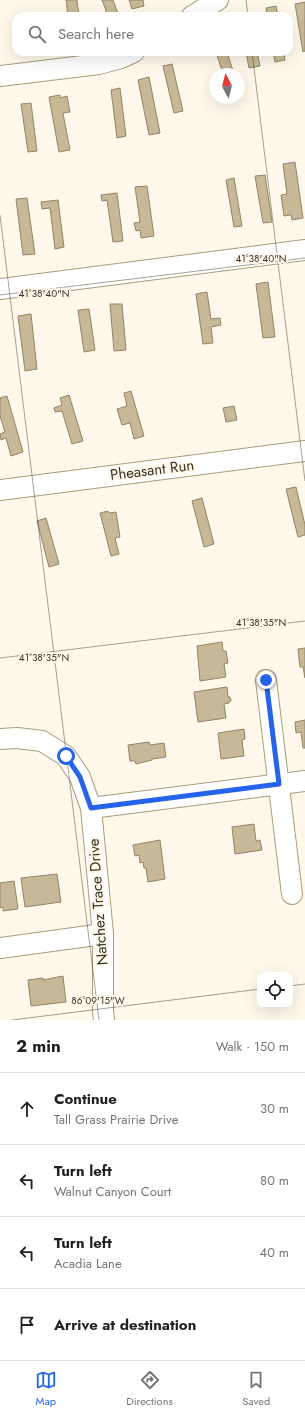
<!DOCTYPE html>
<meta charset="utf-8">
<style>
body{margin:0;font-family:Jost,sans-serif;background:#f6f6f6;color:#202124}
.controls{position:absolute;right:12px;bottom:12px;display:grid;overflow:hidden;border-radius:8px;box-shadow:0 4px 16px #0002}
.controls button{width:36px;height:36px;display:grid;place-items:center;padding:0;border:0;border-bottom:1px solid #e0e0e0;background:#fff;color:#202124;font:20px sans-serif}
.compass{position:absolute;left:209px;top:68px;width:36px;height:36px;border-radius:50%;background:#fff;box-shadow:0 4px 16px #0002;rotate:353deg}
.stop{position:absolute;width:12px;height:12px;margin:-9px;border:3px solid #2563eb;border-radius:50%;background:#fff}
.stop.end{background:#2563eb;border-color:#fff;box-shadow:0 1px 4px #0008}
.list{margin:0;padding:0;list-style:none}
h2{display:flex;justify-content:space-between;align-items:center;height:52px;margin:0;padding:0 16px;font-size:17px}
h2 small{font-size:13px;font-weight:400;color:#757577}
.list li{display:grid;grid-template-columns:26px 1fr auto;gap:12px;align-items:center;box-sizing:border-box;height:72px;padding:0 16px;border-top:1px solid #e0e0e0}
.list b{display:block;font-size:15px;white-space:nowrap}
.list p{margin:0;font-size:13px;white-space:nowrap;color:#757577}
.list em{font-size:13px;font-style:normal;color:#757577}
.icon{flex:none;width:22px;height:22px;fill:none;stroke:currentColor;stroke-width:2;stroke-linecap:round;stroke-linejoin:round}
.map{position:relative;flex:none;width:305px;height:1020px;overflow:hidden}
.search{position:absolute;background:#fff;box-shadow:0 4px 16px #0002;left:12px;right:12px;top:12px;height:44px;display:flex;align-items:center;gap:10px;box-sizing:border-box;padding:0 14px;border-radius:12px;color:#757577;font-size:15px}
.sheet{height:340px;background:#fff}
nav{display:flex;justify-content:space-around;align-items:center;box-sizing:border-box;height:56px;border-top:1px solid #e0e0e0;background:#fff;font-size:11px;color:#757577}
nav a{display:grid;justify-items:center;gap:2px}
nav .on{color:#2563eb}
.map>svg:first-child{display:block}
</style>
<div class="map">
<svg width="305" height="1020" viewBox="0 0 305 1020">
<rect width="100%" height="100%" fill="#fff8eb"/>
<g fill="#c7b897" stroke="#938465">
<polygon points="66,0 77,0 79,16 68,16"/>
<polygon points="102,0 113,0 119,16 108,16"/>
<polygon points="129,0 143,0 144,6 132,9"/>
<polygon points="305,2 305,51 303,52 295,4"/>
<polygon points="276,6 278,16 267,16 266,8"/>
<polygon points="216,52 227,52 234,74 223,74"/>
<polygon points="246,52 257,52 260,66 249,68"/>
<polygon points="273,52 284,52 285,60 275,62"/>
<polygon points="172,64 183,111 174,113 163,66"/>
<polygon points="149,77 160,133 149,135 138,80"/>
<polygon points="120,88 126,136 117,138 111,90"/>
<polygon points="60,95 60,98 67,96 70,112 63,113 70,150 59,152 49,97"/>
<polygon points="31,103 37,151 28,152 21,104"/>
<polygon points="295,162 303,218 292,220 291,215 284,216 281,195 287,194 283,164"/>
<polygon points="265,175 272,222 263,223 255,176"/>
<polygon points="234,178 242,226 234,227 226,180"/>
<polygon points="147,186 154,236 141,238 140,230 136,231 134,223 140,222 135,187"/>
<polygon points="117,193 123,241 113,242 107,200 102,201 101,195"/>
<polygon points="27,198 35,254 23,255 16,199"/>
<polygon points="58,200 64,247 55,249 50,208 42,209 41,202"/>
<polygon points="268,282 275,337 263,338 256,284"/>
<polygon points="207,292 211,319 220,318 221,325 211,327 213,343 203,344 196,294"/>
<polygon points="110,304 122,304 126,350 114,351"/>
<polygon points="89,309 95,350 84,352 78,310"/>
<polygon points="31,314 37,369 25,371 18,316"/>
<polygon points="131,391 144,436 134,439 130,423 122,425 117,409 127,406 124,393"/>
<polygon points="69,395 83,441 72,444 62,411 55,412 54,408 62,405 60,398"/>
<polygon points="7,396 23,452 11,456 6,438 1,440 0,434 5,432 0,416 0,398"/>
<polygon points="234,406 237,420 226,422 223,408"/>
<polygon points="296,487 305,525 305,535 298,537 286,489"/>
<polygon points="202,498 214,544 204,547 192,501"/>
<polygon points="108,511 109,513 116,512 120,537 115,538 119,554 111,556 100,513"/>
<polygon points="46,518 59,564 49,567 37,521"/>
<polygon points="222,642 223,651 226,651 228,663 224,664 226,677 200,681 197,646"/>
<polygon points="305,648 305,678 303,667 300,667 298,649"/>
<polygon points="227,687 228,697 230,697 231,701 229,701 229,703 224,704 226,718 198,722 194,692"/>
<polygon points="305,720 305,748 303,748 301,732 296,733 295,722"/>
<polygon points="244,729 245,739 242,740 244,756 221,759 218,733"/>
<polygon points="149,742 150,745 164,743 166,757 152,759 152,760 136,764 135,761 130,761 128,745"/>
<polygon points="254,824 256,841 260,840 262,850 235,854 232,827"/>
<polygon points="160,840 165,879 148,882 146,868 144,868 143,862 140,863 139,855 135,856 133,845"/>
<polygon points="57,874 61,902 25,907 21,878"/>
<polygon points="14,881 18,909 3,911 3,907 0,908 0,883"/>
<polygon points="63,976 66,1002 31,1006 28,980 43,978 43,980"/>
</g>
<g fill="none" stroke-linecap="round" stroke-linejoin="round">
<defs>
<g id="minor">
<polyline points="192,16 218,0"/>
<polyline points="0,76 99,64 121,58 134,52"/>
<polyline points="0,289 305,250"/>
<polyline points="0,490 305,451"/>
<polyline points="266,680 292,894"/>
<polyline points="0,739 17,738 42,741 66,756 80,777 91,808 103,934 103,1011 104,1020"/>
<polyline points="91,808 305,781"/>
<polyline points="0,948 103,934"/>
</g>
</defs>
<use href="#minor" stroke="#aa9b7b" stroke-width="22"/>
<use href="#minor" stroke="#fff" stroke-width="20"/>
</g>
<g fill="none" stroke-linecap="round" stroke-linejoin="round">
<polyline stroke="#2563eb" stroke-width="5" points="66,756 80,777 91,808 279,784 266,680"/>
</g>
<path fill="none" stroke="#393326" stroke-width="1" stroke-opacity="0.45" d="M246 0 248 16M252 52 305 481M0 215 99 1020M0 295 305 258M0 658 305 621M290 986 305 984M12 1020 260 989"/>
<g text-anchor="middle" stroke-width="4" stroke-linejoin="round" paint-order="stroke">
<g font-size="15" fill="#393326" stroke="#fff8eb">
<text transform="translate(152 470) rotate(-7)" y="5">Pheasant Run</text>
<text transform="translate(98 902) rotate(-94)" y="5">Natchez Trace Drive</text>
</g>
</g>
<g font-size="10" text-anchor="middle" fill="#393326" stroke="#fff8eb" stroke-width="4" stroke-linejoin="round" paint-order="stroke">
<text x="261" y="262">41°38'40"N</text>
<text x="44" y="297">41°38'40"N</text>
<text x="261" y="626">41°38'35"N</text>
<text x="44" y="661">41°38'35"N</text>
<text x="98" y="1004">86°09'15"W</text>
</g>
</svg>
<div class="controls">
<button><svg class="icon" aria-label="locate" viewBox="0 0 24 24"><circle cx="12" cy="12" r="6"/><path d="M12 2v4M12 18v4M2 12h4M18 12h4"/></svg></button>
</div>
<svg class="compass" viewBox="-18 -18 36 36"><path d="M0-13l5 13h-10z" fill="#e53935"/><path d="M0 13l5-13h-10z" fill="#757577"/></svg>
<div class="stop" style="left:66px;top:756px"></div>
<div class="stop end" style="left:266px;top:680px"></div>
<div class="search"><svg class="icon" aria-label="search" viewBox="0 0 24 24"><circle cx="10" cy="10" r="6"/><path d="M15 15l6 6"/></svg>Search here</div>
</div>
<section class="sheet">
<h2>2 min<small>Walk · 150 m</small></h2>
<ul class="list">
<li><svg class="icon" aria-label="ahead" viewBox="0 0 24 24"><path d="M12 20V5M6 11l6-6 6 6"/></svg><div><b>Continue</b><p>Tall Grass Prairie Drive</p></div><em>30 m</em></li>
<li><svg class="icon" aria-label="left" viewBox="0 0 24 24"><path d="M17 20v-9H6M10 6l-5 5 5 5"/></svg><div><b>Turn left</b><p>Walnut Canyon Court</p></div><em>80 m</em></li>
<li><svg class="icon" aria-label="left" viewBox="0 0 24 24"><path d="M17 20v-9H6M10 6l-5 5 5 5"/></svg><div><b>Turn left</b><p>Acadia Lane</p></div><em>40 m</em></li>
<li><svg class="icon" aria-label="arrive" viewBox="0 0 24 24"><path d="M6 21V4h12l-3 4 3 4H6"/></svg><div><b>Arrive at destination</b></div></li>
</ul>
</section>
<nav>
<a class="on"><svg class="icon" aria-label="map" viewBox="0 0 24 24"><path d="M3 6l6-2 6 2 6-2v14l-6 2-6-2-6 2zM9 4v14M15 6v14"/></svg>Map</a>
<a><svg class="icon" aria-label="directions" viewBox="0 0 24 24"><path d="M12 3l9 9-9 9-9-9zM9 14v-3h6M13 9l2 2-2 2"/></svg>Directions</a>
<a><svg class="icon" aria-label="saved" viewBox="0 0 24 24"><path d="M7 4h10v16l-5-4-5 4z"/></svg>Saved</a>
</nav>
